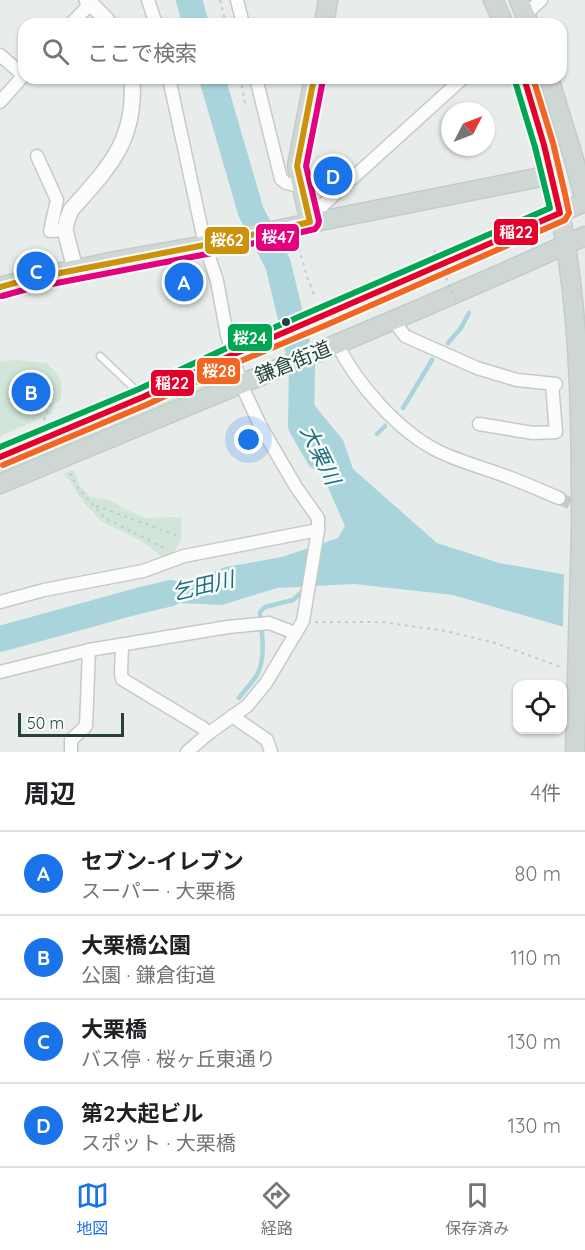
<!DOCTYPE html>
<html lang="ja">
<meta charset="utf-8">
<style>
body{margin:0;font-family:Quicksand,"Noto Sans JP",sans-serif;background:#f2f2f2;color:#202124}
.controls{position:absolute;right:18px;bottom:18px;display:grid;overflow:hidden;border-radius:12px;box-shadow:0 2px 4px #0004}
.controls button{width:54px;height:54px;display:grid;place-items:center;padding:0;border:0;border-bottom:2px solid #e0e0e0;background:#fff;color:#202124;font:30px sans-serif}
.compass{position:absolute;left:441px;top:102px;width:54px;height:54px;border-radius:50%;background:#fff;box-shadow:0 2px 4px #0004;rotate:48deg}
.scale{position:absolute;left:18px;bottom:15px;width:106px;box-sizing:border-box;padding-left:6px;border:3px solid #24423a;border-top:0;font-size:16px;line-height:21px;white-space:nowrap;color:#24423a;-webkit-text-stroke:4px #f7fbf9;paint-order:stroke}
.you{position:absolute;left:249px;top:440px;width:21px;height:21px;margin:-15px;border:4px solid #fff;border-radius:50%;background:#1a73e8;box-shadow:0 0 0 9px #1a73e833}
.badge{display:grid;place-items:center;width:39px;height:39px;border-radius:50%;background:#1a73e8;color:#fff;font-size:20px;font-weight:700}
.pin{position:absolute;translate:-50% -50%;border:3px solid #fff;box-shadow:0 2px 6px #0006}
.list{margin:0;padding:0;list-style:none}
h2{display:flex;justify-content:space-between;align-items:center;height:78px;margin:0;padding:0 24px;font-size:26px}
h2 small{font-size:20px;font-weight:400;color:#757577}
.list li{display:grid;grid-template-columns:39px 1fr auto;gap:18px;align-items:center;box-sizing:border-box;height:84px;padding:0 24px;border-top:2px solid #e0e0e0}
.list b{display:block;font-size:22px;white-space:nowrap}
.list p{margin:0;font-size:20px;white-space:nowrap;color:#757577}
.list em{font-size:20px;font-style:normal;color:#757577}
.icon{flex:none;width:33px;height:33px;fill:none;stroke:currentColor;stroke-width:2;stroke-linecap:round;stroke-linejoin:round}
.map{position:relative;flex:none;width:585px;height:752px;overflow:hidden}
.search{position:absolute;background:#fff;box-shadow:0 2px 4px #0004;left:18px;right:18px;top:18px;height:66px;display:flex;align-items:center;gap:15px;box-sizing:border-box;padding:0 21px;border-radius:18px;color:#757577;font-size:22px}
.sheet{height:414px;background:#fff}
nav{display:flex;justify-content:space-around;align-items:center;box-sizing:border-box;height:84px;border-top:2px solid #e0e0e0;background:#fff;font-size:16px;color:#757577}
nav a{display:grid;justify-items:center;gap:3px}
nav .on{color:#1a73e8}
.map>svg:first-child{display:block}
</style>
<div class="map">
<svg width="585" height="752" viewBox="0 0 585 752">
<rect width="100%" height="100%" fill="#e8edeb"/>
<g fill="#d1e6d8">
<path d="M15 360 47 363C61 378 63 379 61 399L53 405 51 414 0 436V362Z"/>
<polygon points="211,382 213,387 0,476 0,469"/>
<polygon points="73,470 80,486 90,497 110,500 125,509 146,518 181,517 182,538 173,554 164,558 140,540 102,522 84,503 64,473"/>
</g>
<polygon fill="#a9d4db" points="302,390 343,440 353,469 437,543 499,563 585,578 585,633 453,595 354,584 277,588 222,605 138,601 226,567 282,557 338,538 345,526 301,426"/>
<polygon fill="#e8edeb" points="564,571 585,575 585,636 563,629"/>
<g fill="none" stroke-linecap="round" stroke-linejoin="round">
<g stroke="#a9d4db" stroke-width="4.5">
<polyline points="448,343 461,328 469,313"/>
<polyline points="403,408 432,360"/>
<polyline points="377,434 385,426"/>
<path d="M239 698C244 691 252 683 257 675 267 656 261 631 260 612L265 607 293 600 306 588"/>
</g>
<g stroke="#a9d4db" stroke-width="26">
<polyline points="189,0 196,24"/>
<polyline points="212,78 251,212 278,264 302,364 301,426 319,457"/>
<polyline points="0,639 138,601 171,593"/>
</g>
<polyline stroke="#c1cbc8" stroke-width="12" stroke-dasharray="12 6" stroke-linecap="butt" points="559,498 585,511"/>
<defs>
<polyline id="service" points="100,356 141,395"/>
<g id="minor">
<polyline points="148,0 156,24"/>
<polyline points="237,0 243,24"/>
<polyline points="525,15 541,0"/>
<polyline points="71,24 91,3"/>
<polyline points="0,55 23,75"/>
<polyline points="169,78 205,245 217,281 227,335 241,384 260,425 296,487 318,518 318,530 303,621 266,683 247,706 209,733 187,752"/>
<polyline points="256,78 281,179 286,183 302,187"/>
<polyline points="0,102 24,75"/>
<polyline points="37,156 57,200 50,231 65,230"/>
<polyline points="310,222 324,204 463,78"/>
<polyline points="393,320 405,336 477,368 517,380 556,384"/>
<path d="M337 344C357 384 398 431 438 451 460 462 485 468 508 477 525 483 542 491 559 498"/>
<polyline points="479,424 533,433 556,432 552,384"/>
<polyline points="0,602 44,590 143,571 184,556 318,530"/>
<polyline points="122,645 121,673 122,679 203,728 209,733"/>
<polyline points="0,672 89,650 228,627 269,623 295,633"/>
<polyline points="232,716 267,740 271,752"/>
<polyline points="71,752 71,740 86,726 89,650"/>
</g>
<g id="tertiary">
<polyline points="87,0 106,19 109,24"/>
<path d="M75 269 65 230 67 220 71 210C110 166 136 141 132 78"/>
</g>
<g id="primary">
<polyline points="493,0 504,24"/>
<polyline points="519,0 529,24"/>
<polyline points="324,24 328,0"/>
<path d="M524 78C541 133 557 190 566 247 581 341 581 436 581 530"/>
<polyline points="549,78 575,163 585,201"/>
<polyline points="310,222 297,166 314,78"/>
<polyline points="0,287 29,279 115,261 205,245 330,219 551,175"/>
<polyline points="0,457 143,397 232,355 320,318 585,202"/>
<path d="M0 484C195 402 392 324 585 236"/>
</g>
</defs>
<use href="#service" stroke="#c5cac8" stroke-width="9"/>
<use href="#minor" stroke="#c5cac8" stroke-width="15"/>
<use href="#tertiary" stroke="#c5cac8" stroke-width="18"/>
<use href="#primary" stroke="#c3ccc9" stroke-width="21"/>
<g stroke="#c3ccca" stroke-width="2" stroke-dasharray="3 4.5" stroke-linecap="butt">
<polyline points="220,0 226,24"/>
<polyline points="240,78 246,108"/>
<polyline points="297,241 307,277 315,297"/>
<polyline points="44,420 51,403"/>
<polyline points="70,473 78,488 105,518 164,548"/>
<polyline points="96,506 111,511 178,536"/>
<polyline points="315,622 382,622 446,631 495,643 561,667"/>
</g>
<use href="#service" stroke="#fcfcfc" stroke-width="6"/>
<use href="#minor" stroke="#fcfcfc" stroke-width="12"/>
<use href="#tertiary" stroke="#fcfcfc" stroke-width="15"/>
<use href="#primary" stroke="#cfd7d5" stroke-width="18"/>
<defs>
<polyline id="primary-bridge" points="575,752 581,530"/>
</defs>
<use href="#primary-bridge" stroke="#c3ccc9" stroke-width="21" stroke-linecap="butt"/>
<polyline stroke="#c3ccca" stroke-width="2" stroke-dasharray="3 4.5" stroke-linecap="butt" points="434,250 457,303"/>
<use href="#primary-bridge" stroke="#cfd7d5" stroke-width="18"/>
<defs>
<polyline id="bus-1" points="0,457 143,397 232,355 560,213 544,145 524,78"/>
<polyline id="bus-2" points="3,465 146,405 236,363 324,326 565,220 569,213 565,194 553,143 533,78"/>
<polyline id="bus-3" points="0,447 139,389 229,347 550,208 535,147 515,81"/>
<polyline id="bus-4" points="0,287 29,279 205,245 310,222 297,166 314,78"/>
<polyline id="bus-5" points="2,296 31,288 207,254 315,229 318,225 319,221 306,166 323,80"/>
</defs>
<use href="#bus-1" stroke="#f7fbf9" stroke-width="10"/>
<use href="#bus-2" stroke="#f7fbf9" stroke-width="10"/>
<use href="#bus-3" stroke="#f7fbf9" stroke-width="10"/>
<use href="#bus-4" stroke="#f7fbf9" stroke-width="10"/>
<use href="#bus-5" stroke="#f7fbf9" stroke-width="10"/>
<use href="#bus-1" stroke="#e4002b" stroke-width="6"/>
<use href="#bus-2" stroke="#f26522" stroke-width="6"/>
<use href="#bus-3" stroke="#00a651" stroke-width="6"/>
<use href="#bus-4" stroke="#cd920c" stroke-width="6"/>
<use href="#bus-5" stroke="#e5007d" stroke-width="6"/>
</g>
<circle fill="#24423a" stroke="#f7fbf9" stroke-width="2" cx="286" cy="322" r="5"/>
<g text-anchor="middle" stroke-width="5" stroke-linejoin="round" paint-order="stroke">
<g font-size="20" fill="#24423a" stroke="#f7fbf9">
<text transform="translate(293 362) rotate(-22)" y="7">鎌倉街道</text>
</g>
<g font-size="21" font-style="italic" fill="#1c6f80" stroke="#f7fbf9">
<text transform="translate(320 455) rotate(64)" y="7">大栗川</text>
<text transform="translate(203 586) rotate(-13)" y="7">乞田川</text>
</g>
</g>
<g stroke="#f7fbf9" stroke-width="2">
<rect x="493" y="218" width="46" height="28" rx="6" fill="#e4002b"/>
<rect x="255" y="223" width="45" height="29" rx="6" fill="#e5007d"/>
<rect x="204" y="226" width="46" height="29" rx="6" fill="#cd920c"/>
<rect x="227" y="323" width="46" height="29" rx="6" fill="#00a651"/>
<rect x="196" y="357" width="45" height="28" rx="6" fill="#f26522"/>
<rect x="150" y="369" width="45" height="28" rx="6" fill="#e4002b"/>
</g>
<g font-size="16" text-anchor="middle" font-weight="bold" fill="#fff">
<text x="516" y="238">稲22</text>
<text x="278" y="243">桜47</text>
<text x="227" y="246">桜62</text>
<text x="250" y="344">桜24</text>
<text x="219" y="377">桜28</text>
<text x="172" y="389">稲22</text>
</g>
</svg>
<div class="controls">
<button><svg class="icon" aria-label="locate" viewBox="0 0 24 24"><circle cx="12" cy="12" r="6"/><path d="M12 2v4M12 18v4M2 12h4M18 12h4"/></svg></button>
</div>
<svg class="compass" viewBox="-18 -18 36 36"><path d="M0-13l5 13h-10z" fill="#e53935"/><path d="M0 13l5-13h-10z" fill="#757577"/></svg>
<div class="scale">50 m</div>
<div class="you"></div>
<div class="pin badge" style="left:184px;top:282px">A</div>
<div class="pin badge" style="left:31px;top:392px">B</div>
<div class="pin badge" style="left:36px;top:271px">C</div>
<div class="pin badge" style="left:333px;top:176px">D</div>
<div class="search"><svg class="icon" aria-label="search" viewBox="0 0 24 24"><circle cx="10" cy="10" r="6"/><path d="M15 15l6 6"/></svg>ここで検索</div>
</div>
<section class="sheet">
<h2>周辺<small>4件</small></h2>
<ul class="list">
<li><span class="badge">A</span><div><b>セブン-イレブン</b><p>スーパー · 大栗橋</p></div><em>80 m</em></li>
<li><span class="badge">B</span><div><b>大栗橋公園</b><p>公園 · 鎌倉街道</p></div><em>110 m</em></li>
<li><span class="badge">C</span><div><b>大栗橋</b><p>バス停 · 桜ヶ丘東通り</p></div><em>130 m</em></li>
<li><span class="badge">D</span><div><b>第2大起ビル</b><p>スポット · 大栗橋</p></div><em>130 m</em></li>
</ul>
</section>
<nav>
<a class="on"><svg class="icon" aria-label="map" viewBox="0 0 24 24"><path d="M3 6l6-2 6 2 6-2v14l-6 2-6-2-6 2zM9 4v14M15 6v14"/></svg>地図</a>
<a><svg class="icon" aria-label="directions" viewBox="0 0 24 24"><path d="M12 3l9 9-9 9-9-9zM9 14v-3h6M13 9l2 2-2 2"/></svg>経路</a>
<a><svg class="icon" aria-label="saved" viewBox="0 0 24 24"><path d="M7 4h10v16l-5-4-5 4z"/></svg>保存済み</a>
</nav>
